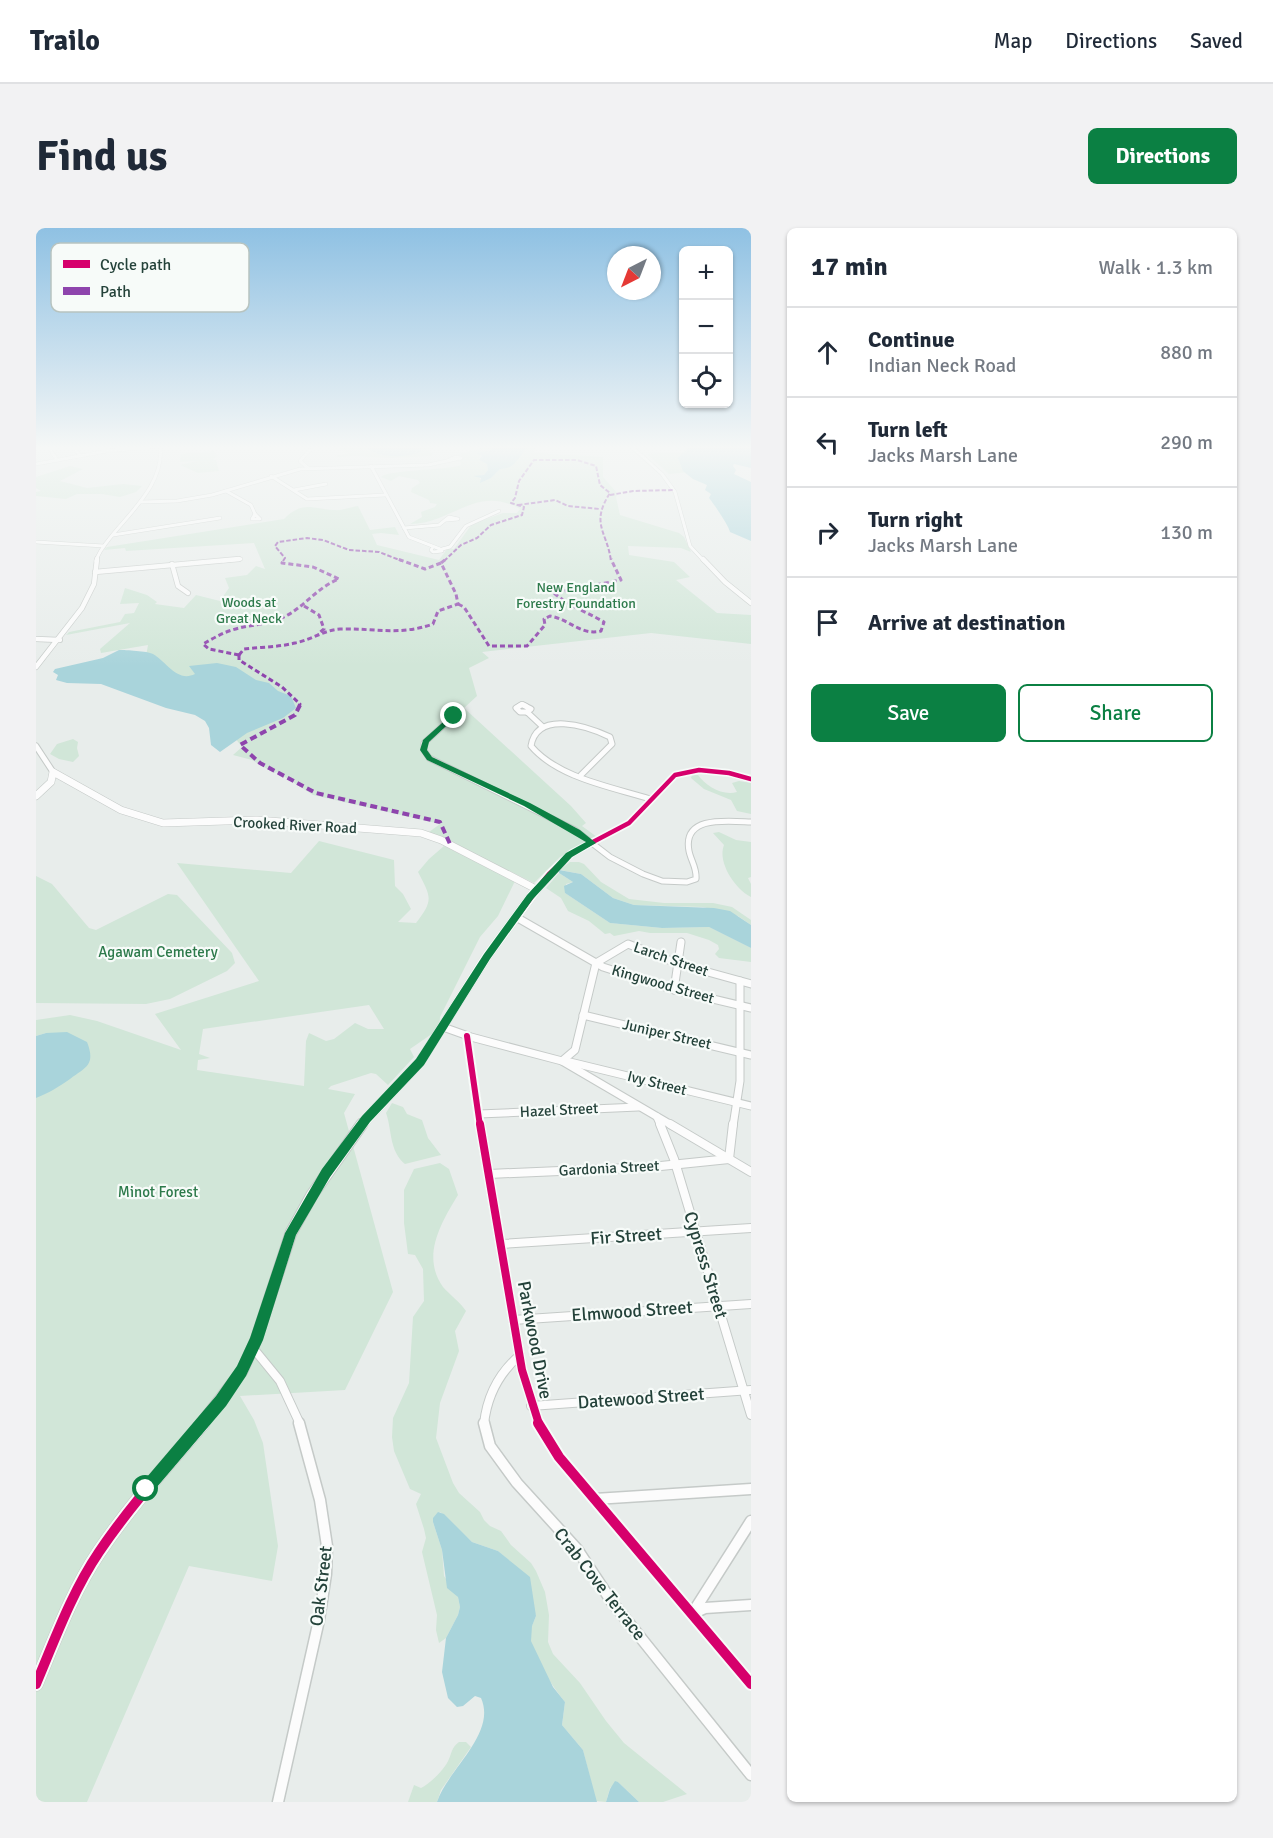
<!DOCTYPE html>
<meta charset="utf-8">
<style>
body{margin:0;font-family:Signika,sans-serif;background:#f2f2f3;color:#1f2937}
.controls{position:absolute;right:18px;top:18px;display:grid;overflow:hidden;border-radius:9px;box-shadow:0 2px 4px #0004}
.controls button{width:54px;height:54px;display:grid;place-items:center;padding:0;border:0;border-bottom:2px solid #e0e1e3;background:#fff;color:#1f2937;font:30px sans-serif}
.compass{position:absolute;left:571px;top:18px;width:54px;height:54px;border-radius:50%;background:#fff;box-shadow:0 2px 4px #0004;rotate:222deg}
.stop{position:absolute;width:18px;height:18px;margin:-14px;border:4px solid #0b8043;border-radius:50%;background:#fff}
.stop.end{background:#0b8043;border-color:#fff;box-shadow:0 2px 6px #0008}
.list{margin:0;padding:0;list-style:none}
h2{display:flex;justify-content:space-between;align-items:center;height:78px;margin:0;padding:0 24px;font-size:26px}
h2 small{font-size:20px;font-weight:400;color:#747a83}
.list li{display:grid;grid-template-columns:39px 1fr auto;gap:18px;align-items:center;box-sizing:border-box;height:90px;padding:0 24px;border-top:2px solid #e0e1e3}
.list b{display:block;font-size:22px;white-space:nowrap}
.list p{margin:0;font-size:20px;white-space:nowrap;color:#747a83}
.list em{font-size:20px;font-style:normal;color:#747a83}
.actions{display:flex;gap:12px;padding:18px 24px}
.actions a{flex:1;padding:14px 0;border:2px solid #0b8043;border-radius:9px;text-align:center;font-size:21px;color:#0b8043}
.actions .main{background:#0b8043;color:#fff}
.icon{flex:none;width:33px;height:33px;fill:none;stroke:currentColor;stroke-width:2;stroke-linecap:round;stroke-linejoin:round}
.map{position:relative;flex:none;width:715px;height:1574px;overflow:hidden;border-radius:9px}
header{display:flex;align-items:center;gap:36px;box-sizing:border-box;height:84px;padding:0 30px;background:#fff;border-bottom:2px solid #e0e1e3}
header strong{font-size:28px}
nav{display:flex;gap:33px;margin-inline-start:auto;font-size:21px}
.intro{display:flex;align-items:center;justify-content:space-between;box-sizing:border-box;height:144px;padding:0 36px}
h1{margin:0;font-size:42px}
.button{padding:15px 27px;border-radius:9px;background:#0b8043;color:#fff;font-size:21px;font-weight:700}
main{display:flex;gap:36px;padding:0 36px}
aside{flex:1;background:#fff;border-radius:9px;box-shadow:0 2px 4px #0004}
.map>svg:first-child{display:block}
</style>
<header>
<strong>Trailo</strong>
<nav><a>Map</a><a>Directions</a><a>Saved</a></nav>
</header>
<div class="intro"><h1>Find us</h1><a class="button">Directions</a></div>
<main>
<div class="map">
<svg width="715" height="1574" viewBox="0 0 715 1574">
<rect width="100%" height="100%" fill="#e8edeb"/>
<g fill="#d1e6d8" fill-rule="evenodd">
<polygon points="293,217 326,217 333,223 348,227 363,228 386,223 385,220 388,218 414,217 392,221 397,226 395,228 355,230 320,228 301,229 302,227 316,225 305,223 302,220"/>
<path d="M457 217H461L460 220 446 224 443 232 451 236 452 242 448 247 442 248 446 253 455 250 464 241C479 241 484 226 493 217L498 218 499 225 567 229V249L582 266 580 269 584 287 643 305 648 309 655 324 645 320 592 318 593 327 638 334 654 349 640 352 681 385 715 387V416L615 405 446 424 453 430 433 440 441 468 428 480 535 578 550 595 546 598 561 609 524 629 498 655 393 604 404 596 277 567 241 544 238 545 216 532 197 527 206 519 192 501 107 445 112 417 65 425 64 421 94 395 30 407 33 404 84 394 89 386 98 385 103 375 84 376 89 360 111 367 121 374 119 376 148 380 160 367 184 373 193 360 189 350 211 347 220 338 229 341 218 315 90 323 89 320 68 322 71 319 248 291C267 272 276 281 298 282 305 283 315 279 322 278L334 302 359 299 363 307 345 305 336 306 341 317 403 332 411 321H418L436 296 467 285H481L484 281C440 256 416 296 374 296L386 289 385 284 399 279 401 276 394 275 393 272 375 264 376 260 384 255 382 252 363 248 355 253 345 249C351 242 405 242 422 238L425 237 424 233 426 229 423 226Z"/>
<polygon points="178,223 181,229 176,231 180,232 183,243 162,245 144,237 160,233 144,234 145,226"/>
<polygon points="648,224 653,244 633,246 611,226"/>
<polygon points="34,238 47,241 24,253 51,260 87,256 106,258 100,264 84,269 66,266 41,266 30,271 0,268 0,264 5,263 0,260 0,249"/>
<polygon points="37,511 42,514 41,520 43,528 37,534 23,531 14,526 21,516"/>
<path d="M656 547H662C670 558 686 568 701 564L696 555 703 553 715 555V586L701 583 695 572 668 561 655 550Z"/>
<path d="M683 604 700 612 715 614V649L712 650 715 656V669C699 661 681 634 688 617L677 605Z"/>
<path d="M283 613 358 632 359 658 367 666 375 681 362 694 380 695C398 672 395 669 382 644L393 631 408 618 479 653 462 688 444 709 404 789 403 801 374 821 378 829 352 857 340 846 335 845 295 858 292 861 319 866 308 885 357 1064 309 1162 204 1168 218 1192 227 1215 242 1318 236 1353 153 1338 51 1574H0V847L10 805 0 808V792L34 787 61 793 145 822 119 786 223 753 141 635 255 645ZM333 777 348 801H332L319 795 298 811 290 813 273 805 270 813 268 858 161 842 162 832 174 830 163 826 167 801Z"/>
<polygon points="534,634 543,634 548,636 565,654 593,671 628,675 677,675 696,679 715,692 715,697 702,688 667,679 598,677 577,670 545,646 524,642"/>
<polygon points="523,645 537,654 530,656 529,665 574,695 626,700 673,699 715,720 715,734 683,730 679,726 683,721 682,717 673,712 651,705 614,705 603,703 578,708 574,705 569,706 553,693 532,683 525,670 510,660"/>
<polygon points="0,648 16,656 53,700 60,702 132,666 141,667 196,725 199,735 191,743 134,771 110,776 0,775"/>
<path d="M356 875 367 879 371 886 386 892 392 910 405 927 369 936C353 923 356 901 350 885Z"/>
<path d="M404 935 413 941 422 967C405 995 385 1028 407 1059 414 1067 424 1074 430 1083L419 1103 423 1123 404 1175 400 1210 417 1255 423 1265 444 1284 448 1292 454 1298 465 1303 475 1317 495 1335 500 1343 509 1364 513 1387 512 1414 517 1426 544 1455 570 1493 588 1515 651 1566 627 1574H603L582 1554 574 1560 570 1574 560 1573 547 1522 526 1497 529 1474C517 1459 494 1426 494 1406 494 1400 498 1394 500 1388L475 1334 462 1323 436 1314 404 1284 397 1294 406 1322 408 1348 422 1369 424 1379 422 1387 410 1410 403 1415 400 1402 401 1387 386 1324 390 1310 388 1301 380 1276 385 1266 374 1261 358 1223 356 1209 357 1190 373 1155 377 1089 388 1073 387 1041 379 1027 372 1026 368 995V962L378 941Z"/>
<path d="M423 1514H430L435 1519 405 1562 401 1574H372L378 1557 385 1560C395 1555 409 1541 413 1531 416 1524 416 1519 423 1514Z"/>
</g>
<g fill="#a9d4db">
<path d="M326 217H394L385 220V224C367 230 342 231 326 217Z"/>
<path d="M461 217H493C483 227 481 241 464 241L455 250 444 255 445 250 437 248 448 247 452 242 451 236 443 232 446 228 441 225 455 222Z"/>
<path d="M645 217H715V240L698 236 697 238 700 242 698 246 715 254V313L694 304C693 298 678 276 673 270L675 266 669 262 671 257 657 251 647 243 642 230 652 220Z"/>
<path d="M83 422C90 422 111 423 117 426 130 433 141 455 159 446L153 438 181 435 200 439 220 452 233 455 242 463 255 468 260 480 247 490 211 505 184 524 175 517 173 500 169 493 159 487 130 480 65 456 31 455 20 452 22 447 17 444 19 441 67 430Z"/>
<polygon points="523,642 545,646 577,670 598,677 678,680 694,683 715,697 715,720 673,699 626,700 574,695 529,665 528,658 537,654 523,645"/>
<path d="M31 804 51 814C60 837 50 839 34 851 22 859 13 865 0 870V808L10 805Z"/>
<path d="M402 1284 408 1286 436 1314 462 1323 494 1349 500 1388 496 1398 495 1413 517 1459 529 1474 526 1497 547 1522 561 1574H401C412 1541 461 1506 445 1470L439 1468 427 1478 421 1479 412 1470 406 1444 410 1410 422 1387 424 1379 422 1369 411 1360 406 1322 397 1294V1290Z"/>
<polygon points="579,1553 582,1554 603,1574 570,1574 574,1561"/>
</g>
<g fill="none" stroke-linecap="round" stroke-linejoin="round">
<defs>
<g id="minor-far5">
<polyline points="11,217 21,232"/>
<polyline points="37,217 44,228"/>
<polyline points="594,217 626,246 639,264 654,318 668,333"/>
<polyline points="0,236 71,223 125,218"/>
<polyline points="335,238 373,309 404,321 406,323 397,324 395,322 397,319"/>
<polyline points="272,240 264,233 274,222"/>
<polyline points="235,248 271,271 349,267"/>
<polyline points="258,262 290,256"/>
<polyline points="190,263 215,277 219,286"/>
<polyline points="105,274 141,273 176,267 264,241 392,237 425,230 419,229 411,233"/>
<polygon points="219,286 224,291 216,291"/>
<polyline points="368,300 403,297 413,289 422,291 411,292"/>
<polyline points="77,307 184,290"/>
<polyline points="0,314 68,318"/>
<polyline points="406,321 414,319 430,298 463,283"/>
<path d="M60 333C63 322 71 314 78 305 99 280 129 252 124 217"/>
<polyline points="187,333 205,331"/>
</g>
<g id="minor-far4">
<polyline points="667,331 689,354 715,375"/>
<polyline points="136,336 142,358 152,365"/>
<polyline points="59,344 203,331"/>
<polyline points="0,411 24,412"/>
<polyline points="0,439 46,380 58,356 61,331"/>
<polyline points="483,478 486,476 490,478"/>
</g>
<g id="minor-far3">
<polyline points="485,477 480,480 484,484 491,484"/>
<polyline points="487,477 495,481 491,484"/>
<polyline points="491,484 507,499"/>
<path d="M420 486 388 515V522L393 530 539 602 574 629 607 646 626 653 651 654 660 651C661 640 655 633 653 623 646 587 692 593 715 594"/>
<polyline points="0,518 17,544"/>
<path d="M545 547 576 516 574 509C551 498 501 482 495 518 522 550 576 559 614 571"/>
<polyline points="500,661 536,625 593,595 639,547 663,542 693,545 715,551"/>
</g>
<g id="minor-far2">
<polyline points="480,689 567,739 635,761 715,780"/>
<polyline points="638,762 645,714"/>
<polyline points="547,787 715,827"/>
<polyline points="407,799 435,809 526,833 637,898"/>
<polyline points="431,808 444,898"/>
<polyline points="526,833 539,822 560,735 592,716 643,736 715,756"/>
<polyline points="534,834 715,878"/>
<polyline points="443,886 602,879"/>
<polyline points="621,889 625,898"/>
<polyline points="697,898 704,853 704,753"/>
</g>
<g id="minor-far1">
<polyline points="444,896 486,1142 503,1196"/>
<polyline points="624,896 638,931 715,1187"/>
<polyline points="634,896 715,944"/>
<polyline points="453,946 615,939 693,931 697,896"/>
<polyline points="465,1016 715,1000"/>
<polyline points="477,1092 715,1076"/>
<polyline points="217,1120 244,1153 264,1196"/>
<polyline points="495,1178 715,1162"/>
<path d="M448 1196C451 1168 463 1145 484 1127"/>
</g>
<g id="minor">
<polyline points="448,1195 454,1218 481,1255 541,1321 576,1374 715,1547"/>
<polyline points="502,1195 523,1229 715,1456"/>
<polyline points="559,1271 715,1261"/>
<polyline points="656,1386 715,1293"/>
<polyline points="656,1386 669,1380 715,1377"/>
<polyline points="242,1574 283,1392 290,1346 291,1318 284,1272 263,1195"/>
</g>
<polyline id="tertiary-far3" points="0,568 15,554 17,544 85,582 127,595 221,592 385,605 405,612 500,661 498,663"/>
<polyline id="tertiary-far2" points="325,898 384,834 451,728 500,662"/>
<polyline id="tertiary-far1" points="165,1196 206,1143 220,1112 255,1005 276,967 326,896"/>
<path id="tertiary" d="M0 1456C19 1411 36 1364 63 1324 94 1278 131 1237 167 1195"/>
</defs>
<use href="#minor-far5" stroke="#c5cac8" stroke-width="4"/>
<use href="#minor-far4" stroke="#c5cac8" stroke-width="6"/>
<use href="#minor-far3" stroke="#c5cac8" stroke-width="7"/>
<use href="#minor-far2" stroke="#c5cac8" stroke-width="9"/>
<use href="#minor-far1" stroke="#c5cac8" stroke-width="10"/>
<use href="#minor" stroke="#c5cac8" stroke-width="13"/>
<use href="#tertiary-far3" stroke="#c5cac8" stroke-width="8"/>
<use href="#tertiary-far2" stroke="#c5cac8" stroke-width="10"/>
<use href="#tertiary-far1" stroke="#c5cac8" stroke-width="13"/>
<use href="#tertiary" stroke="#c5cac8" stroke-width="15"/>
<use href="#minor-far5" stroke="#fcfcfc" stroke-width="3"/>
<use href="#minor-far4" stroke="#fcfcfc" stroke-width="4.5"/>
<use href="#minor-far3" stroke="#fcfcfc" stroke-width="5"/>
<use href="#minor-far2" stroke="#fcfcfc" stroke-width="7"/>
<use href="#minor-far1" stroke="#fcfcfc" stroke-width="8"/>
<use href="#minor" stroke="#fcfcfc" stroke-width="10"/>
<use href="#tertiary-far3" stroke="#fcfcfc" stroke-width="7"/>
<use href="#tertiary-far2" stroke="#fcfcfc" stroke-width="8"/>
<use href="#tertiary-far1" stroke="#fcfcfc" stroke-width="10"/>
<use href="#tertiary" stroke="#fcfcfc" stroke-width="13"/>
<g stroke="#8e44ad" stroke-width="2" stroke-dasharray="4.5 2" stroke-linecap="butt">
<polyline points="574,267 597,263 638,262"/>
<polyline points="482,277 519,272 532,278 564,281"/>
<polyline points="247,333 249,330 239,318 242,314 271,310 287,312 313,322 343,324 366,333"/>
<path d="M408 333 425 317 441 310 455 297 486 287 488 279 475 275 479 270 483 253 498 232H541L560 238 564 257 574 265C554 296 571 303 575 333"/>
</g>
<g stroke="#8e44ad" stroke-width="3" stroke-dasharray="5 3" stroke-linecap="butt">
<polyline points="405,335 410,331"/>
<path d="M422 376 428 379 453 418H491L509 397 508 391 514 388C533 391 545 408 565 403L568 394C551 384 533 378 518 365L585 352 575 331"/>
<polyline points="268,378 283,387 288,401 282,406"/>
<polyline points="203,427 203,432 246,459 264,476 263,478"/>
<path d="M203 427 173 421 167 416C176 411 186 405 196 402 215 396 233 397 250 388 270 377 282 359 303 351L277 339 246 335 248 331"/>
<path d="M203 427 208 421C225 419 243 419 259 415 275 412 288 402 304 401 338 400 363 408 397 396L402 383 422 376 420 366 405 335 389 341 362 331"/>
</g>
<polyline stroke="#8e44ad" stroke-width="4" stroke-dasharray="7 4" stroke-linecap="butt" points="264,477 259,487 204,517 224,535 280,565 404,594 414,616"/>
<defs>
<polyline id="cycleway-far3" points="499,663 513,646 536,625 593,595 639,547 663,542 693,545 715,551"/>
<g id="cycleway-far2">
<polyline points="431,808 444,898"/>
<polyline points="325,898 384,834 451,728 500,662"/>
</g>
<g id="cycleway-far1">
<polyline points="444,896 486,1142 503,1196"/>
<polyline points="165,1196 206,1143 220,1112 255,1005 276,967 326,896"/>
</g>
<g id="cycleway">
<polyline points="502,1195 523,1229 715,1456"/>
<path d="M0 1456C19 1411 36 1364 63 1324 94 1278 131 1237 167 1195"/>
</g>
</defs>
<use href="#cycleway-far3" stroke="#f7fbf9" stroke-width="8"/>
<use href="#cycleway-far2" stroke="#f7fbf9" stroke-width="10"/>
<use href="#cycleway-far1" stroke="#f7fbf9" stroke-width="11"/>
<use href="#cycleway" stroke="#f7fbf9" stroke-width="14"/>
<use href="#cycleway-far3" stroke="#d6006c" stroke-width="4.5"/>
<use href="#cycleway-far2" stroke="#d6006c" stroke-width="6"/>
<use href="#cycleway-far1" stroke="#d6006c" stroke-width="8"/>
<use href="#cycleway" stroke="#d6006c" stroke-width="10"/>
</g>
<linearGradient id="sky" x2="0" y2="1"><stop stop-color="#8fc1e3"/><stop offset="0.5" stop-color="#f5f7f6"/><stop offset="1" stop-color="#f5f7f6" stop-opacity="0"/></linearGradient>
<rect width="715" height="438" fill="url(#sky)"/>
<polygon fill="#0b8043" points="415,487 421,488 393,514 391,522 396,529 494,575 544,602 560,615 536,629 497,671 454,731 388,837 334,894 294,949 260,1007 227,1112 210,1148 190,1178 115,1266 110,1268 105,1266 103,1261 105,1256 180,1168 201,1138 214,1110 249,1005 286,941 326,888 380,831 448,726 491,667 530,625 550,614 488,578 391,532 384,522 387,512"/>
<g text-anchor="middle" stroke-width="4.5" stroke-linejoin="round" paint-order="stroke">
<g font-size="14" fill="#2d7a4b" stroke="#f7fbf9">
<text x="540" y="364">New England<tspan x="540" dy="16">Forestry Foundation</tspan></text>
<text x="213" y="379">Woods at<tspan x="213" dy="16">Great Neck</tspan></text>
</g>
<g font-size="15" fill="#24423a" stroke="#f7fbf9">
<text transform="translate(259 597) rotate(3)" y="5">Crooked River Road</text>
<text transform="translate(635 731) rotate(19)" y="5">Larch Street</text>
<text transform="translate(627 756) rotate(16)" y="5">Kingwood Street</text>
<text transform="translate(631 806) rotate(13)" y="5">Juniper Street</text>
<text transform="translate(621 855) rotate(14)" y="5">Ivy Street</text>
<text transform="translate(523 882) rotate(-3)" y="5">Hazel Street</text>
<text transform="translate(573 940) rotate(-3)" y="5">Gardonia Street</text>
</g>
<g font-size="15" fill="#2d7a4b" stroke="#f7fbf9">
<text x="122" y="729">Agawam Cemetery</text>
<text x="122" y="969">Minot Forest</text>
</g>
<g font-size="18" fill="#24423a" stroke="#f7fbf9">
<text transform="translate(590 1008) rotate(-4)" y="6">Fir Street</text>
<text transform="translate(670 1037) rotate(73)" y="6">Cypress Street</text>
<text transform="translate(596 1083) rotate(-4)" y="6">Elmwood Street</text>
<text transform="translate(499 1112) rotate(79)" y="6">Parkwood Drive</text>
<text transform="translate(605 1170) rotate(-4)" y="6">Datewood Street</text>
<text transform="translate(564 1356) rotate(52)" y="6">Crab Cove Terrace</text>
<text transform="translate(285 1358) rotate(-83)" y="6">Oak Street</text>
</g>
</g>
<rect x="15" y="15" width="198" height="69" rx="9" fill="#f7fbf9" stroke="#b8c4c0" stroke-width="1.5"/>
<rect x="27" y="32" width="27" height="8" fill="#d6006c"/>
<rect x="27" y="59" width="27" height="8" fill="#8e44ad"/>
<g font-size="16" fill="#24423a">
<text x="64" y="42">Cycle path</text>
<text x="64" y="69">Path</text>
</g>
</svg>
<div class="controls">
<button>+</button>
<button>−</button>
<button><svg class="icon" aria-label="locate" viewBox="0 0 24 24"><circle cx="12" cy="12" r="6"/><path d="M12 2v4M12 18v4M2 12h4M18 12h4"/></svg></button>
</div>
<svg class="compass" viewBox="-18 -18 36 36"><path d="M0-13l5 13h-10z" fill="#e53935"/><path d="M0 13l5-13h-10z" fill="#747a83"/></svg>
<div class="stop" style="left:110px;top:1261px"></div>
<div class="stop end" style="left:418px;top:488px"></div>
</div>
<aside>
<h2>17 min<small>Walk · 1.3 km</small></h2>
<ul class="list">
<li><svg class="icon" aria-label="ahead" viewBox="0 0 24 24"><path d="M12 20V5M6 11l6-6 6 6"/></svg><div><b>Continue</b><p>Indian Neck Road</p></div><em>880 m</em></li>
<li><svg class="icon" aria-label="left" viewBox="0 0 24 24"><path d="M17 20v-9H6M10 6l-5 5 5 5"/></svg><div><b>Turn left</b><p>Jacks Marsh Lane</p></div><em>290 m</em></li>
<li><svg class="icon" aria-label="right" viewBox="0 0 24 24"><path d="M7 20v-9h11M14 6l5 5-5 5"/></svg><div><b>Turn right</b><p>Jacks Marsh Lane</p></div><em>130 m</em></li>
<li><svg class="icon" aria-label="arrive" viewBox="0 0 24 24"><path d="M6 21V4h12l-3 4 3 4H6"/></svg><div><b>Arrive at destination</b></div></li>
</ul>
<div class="actions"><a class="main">Save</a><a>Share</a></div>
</aside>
</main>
